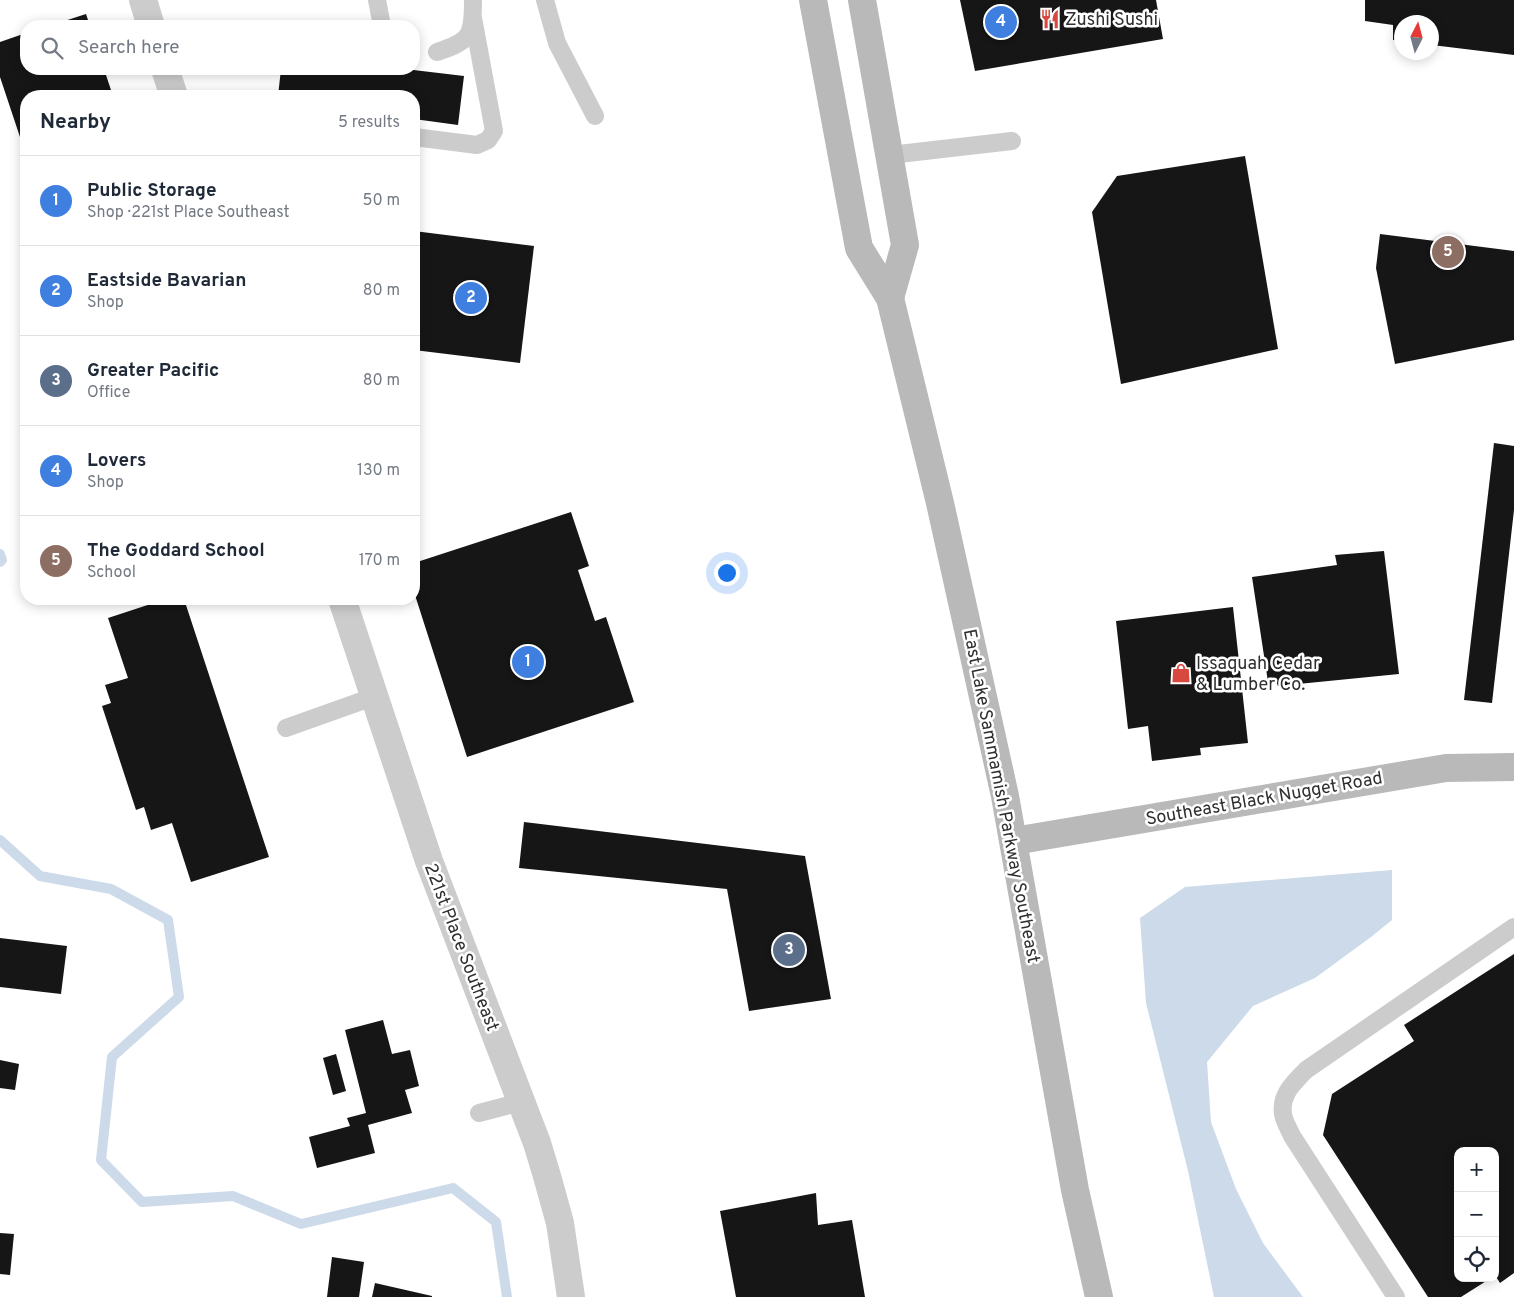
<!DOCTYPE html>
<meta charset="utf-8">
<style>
body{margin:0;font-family:Overpass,sans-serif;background:#f6f6f7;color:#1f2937}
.controls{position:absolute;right:15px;bottom:15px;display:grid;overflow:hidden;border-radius:10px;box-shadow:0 2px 12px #0003}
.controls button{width:45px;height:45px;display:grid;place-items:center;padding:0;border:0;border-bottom:1px solid #e0e1e3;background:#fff;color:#1f2937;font:25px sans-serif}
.compass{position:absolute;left:1394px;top:15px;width:45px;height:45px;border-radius:50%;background:#fff;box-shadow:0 2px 12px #0003;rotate:6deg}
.you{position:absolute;left:726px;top:572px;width:18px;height:18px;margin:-12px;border:4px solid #fff;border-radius:50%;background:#1a73e8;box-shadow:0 0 0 8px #1a73e833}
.badge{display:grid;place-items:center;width:32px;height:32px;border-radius:50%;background:#db2777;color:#fff;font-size:16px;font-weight:700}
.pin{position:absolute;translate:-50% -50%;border:2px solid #fff;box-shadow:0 1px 5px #0006}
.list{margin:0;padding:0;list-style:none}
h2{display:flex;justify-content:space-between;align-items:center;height:65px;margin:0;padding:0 20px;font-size:21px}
h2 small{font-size:16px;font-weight:400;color:#747a83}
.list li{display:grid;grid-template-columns:32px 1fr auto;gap:15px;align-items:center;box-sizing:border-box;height:90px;padding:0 20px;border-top:1px solid #e0e1e3}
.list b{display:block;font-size:19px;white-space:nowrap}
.list p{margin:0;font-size:16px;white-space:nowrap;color:#747a83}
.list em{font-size:16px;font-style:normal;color:#747a83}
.icon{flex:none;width:28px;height:28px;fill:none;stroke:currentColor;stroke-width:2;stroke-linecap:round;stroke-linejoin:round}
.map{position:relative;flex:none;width:1514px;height:1297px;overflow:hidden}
.search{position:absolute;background:#fff;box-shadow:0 2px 12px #0003;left:20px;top:20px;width:400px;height:55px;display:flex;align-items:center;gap:12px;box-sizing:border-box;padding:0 18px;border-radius:20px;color:#747a83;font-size:19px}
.panel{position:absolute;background:#fff;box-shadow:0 2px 12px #0003;left:20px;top:90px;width:400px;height:515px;border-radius:20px}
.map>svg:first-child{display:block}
</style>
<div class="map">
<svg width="1514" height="1297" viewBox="0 0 1514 1297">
<rect width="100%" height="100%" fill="#fff"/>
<polygon fill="#ccdaea" points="1392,870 1392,920 1371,937 1315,978 1253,1006 1207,1062 1211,1122 1236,1189 1263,1243 1303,1297 1214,1297 1188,1171 1146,1003 1140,918 1185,887"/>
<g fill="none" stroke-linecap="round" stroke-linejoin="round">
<g stroke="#ccdaea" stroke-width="10">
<polyline points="0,554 2,560 0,562"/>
<polyline points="0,840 40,876 111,889 168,920 179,997 112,1057 101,1160 142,1202 233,1196 301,1224 453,1188 496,1222 507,1297"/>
</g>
</g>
<g fill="#161616">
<polygon points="960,0 1156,0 1163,39 975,71"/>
<polygon points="1365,0 1514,0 1514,55 1432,45 1432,22 1402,22 1402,41 1393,40 1393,25 1365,21"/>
<polygon points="86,14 90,26 49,26"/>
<polygon points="26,33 26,69 104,69 113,96 26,96 26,155 0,77 0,42"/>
<polygon points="281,69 405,69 464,76 458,125 414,119 414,96 278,96"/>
<polygon points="1245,156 1278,349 1121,384 1092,212 1117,176"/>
<polygon points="414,231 534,246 520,363 414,350"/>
<polygon points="1380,234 1514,251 1514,340 1395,364 1376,268"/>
<polygon points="1494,443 1514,446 1514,510 1492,703 1464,700"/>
<polygon points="571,512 589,566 578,570 595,621 606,617 634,702 467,757 414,592 414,563"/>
<polygon points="1384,551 1399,674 1278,686 1276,681 1268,682 1252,577 1337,565 1335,555"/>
<polygon points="166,599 184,599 269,857 191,882 172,823 151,830 144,807 136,810 102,706 111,703 105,685 128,678 108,618"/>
<polygon points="1233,607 1248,743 1200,748 1201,755 1152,761 1148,726 1128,729 1116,621"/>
<polygon points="524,822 805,856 831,999 749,1011 727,889 519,868"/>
<polygon points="0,938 67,946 61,994 0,987"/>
<polygon points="1514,954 1514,1273 1500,1283 1495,1275 1495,1151 1458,1151 1458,1278 1491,1278 1461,1297 1428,1297 1323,1135 1332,1094 1414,1041 1404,1025"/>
<polygon points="383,1020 392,1054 410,1050 419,1086 405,1090 412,1113 368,1125 375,1153 317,1168 309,1137 350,1126 347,1118 366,1113 345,1030"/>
<polygon points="336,1054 346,1091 333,1095 323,1058"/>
<polygon points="0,1060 19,1064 15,1090 0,1088"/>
<polygon points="816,1193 818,1225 852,1220 865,1297 736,1297 720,1211"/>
<polygon points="0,1233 14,1234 10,1275 0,1274"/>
<polygon points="332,1257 364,1262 359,1297 327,1297"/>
<polygon points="375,1283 432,1296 432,1297 372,1297"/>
</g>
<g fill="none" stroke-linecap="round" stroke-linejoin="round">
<g stroke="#ccc" stroke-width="18">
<polyline points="377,0 382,26"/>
<polyline points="545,0 557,43 595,116"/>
<path d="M437 52C446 49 462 44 468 35 473 27 473 9 473 0"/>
<polyline points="414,137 477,145 488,140 494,131 473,18"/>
<polyline points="890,155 1012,141"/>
<polyline points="286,728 373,697"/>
<polyline points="479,1113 521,1102"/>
<path d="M1396 1297 1292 1136C1289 1129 1284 1121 1283 1114 1280 1094 1294 1083 1306 1070L1514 927"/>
</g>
<g stroke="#ccc" stroke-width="28">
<polyline points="143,0 151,26"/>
<polyline points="165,69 174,96"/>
<polyline points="342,599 429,861 537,1143 547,1176 560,1223 571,1297"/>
</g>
<g stroke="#b9b9b9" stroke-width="28">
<polyline points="813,0 859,248 890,298 940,503 1005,796 1075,1190 1099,1297"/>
<polyline points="862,0 905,245 890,298"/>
<polyline points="1014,841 1446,768 1514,767"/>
</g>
</g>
<defs>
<symbol id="restaurant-bare" viewBox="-9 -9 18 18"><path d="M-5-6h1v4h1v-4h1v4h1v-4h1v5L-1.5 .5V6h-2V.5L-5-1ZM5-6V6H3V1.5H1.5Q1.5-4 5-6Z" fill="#d9483e" stroke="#fff" stroke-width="2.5" paint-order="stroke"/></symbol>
<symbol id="shop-bare" viewBox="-9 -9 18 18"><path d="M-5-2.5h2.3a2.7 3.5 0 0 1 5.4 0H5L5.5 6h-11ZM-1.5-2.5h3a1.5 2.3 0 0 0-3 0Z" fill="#d9483e" stroke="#fff" stroke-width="2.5" paint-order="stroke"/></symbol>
</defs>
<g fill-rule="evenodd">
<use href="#restaurant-bare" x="1036" y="5" width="28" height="28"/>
<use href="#shop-bare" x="1167" y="659" width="28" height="28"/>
</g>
<g text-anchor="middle" stroke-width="5" stroke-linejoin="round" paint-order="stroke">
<g font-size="18" fill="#2f2f2f" stroke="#fff" text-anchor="start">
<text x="1065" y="25">Zushi Sushi</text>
<text x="1196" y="669">Issaquah Cedar<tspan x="1196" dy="21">&amp; Lumber Co.</tspan></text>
</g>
<g font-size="18" fill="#2f2f2f" stroke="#fff">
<text transform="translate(1002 796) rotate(79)" y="6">East Lake Sammamish Parkway Southeast</text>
<text transform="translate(1264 798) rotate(-10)" y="6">Southeast Black Nugget Road</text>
<text transform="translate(462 947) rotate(69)" y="6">221st Place Southeast</text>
</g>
</g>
</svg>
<div class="controls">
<button>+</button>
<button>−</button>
<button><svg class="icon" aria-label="locate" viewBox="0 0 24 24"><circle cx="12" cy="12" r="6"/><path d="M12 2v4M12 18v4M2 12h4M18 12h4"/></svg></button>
</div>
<svg class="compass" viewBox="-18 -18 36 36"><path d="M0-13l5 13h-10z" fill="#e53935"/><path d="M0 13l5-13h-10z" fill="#747a83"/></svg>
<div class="you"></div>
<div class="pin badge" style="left:528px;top:662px;background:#3f7fe0">1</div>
<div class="pin badge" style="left:471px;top:298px;background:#3f7fe0">2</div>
<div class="pin badge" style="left:789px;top:950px;background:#5c6f8a">3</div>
<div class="pin badge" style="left:1001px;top:22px;background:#3f7fe0">4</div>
<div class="pin badge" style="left:1448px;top:252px;background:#8d6e63">5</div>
<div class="search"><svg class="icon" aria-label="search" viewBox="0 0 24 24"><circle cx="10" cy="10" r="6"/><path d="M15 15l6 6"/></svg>Search here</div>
<section class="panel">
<h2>Nearby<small>5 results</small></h2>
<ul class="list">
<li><span class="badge" style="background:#3f7fe0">1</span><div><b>Public Storage</b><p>Shop · 221st Place Southeast</p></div><em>50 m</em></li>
<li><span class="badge" style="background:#3f7fe0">2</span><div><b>Eastside Bavarian</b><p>Shop</p></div><em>80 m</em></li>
<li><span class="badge" style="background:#5c6f8a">3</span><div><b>Greater Pacific</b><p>Office</p></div><em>80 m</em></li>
<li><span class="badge" style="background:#3f7fe0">4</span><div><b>Lovers</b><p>Shop</p></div><em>130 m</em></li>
<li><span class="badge" style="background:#8d6e63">5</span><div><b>The Goddard School</b><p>School</p></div><em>170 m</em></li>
</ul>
</section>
</div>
